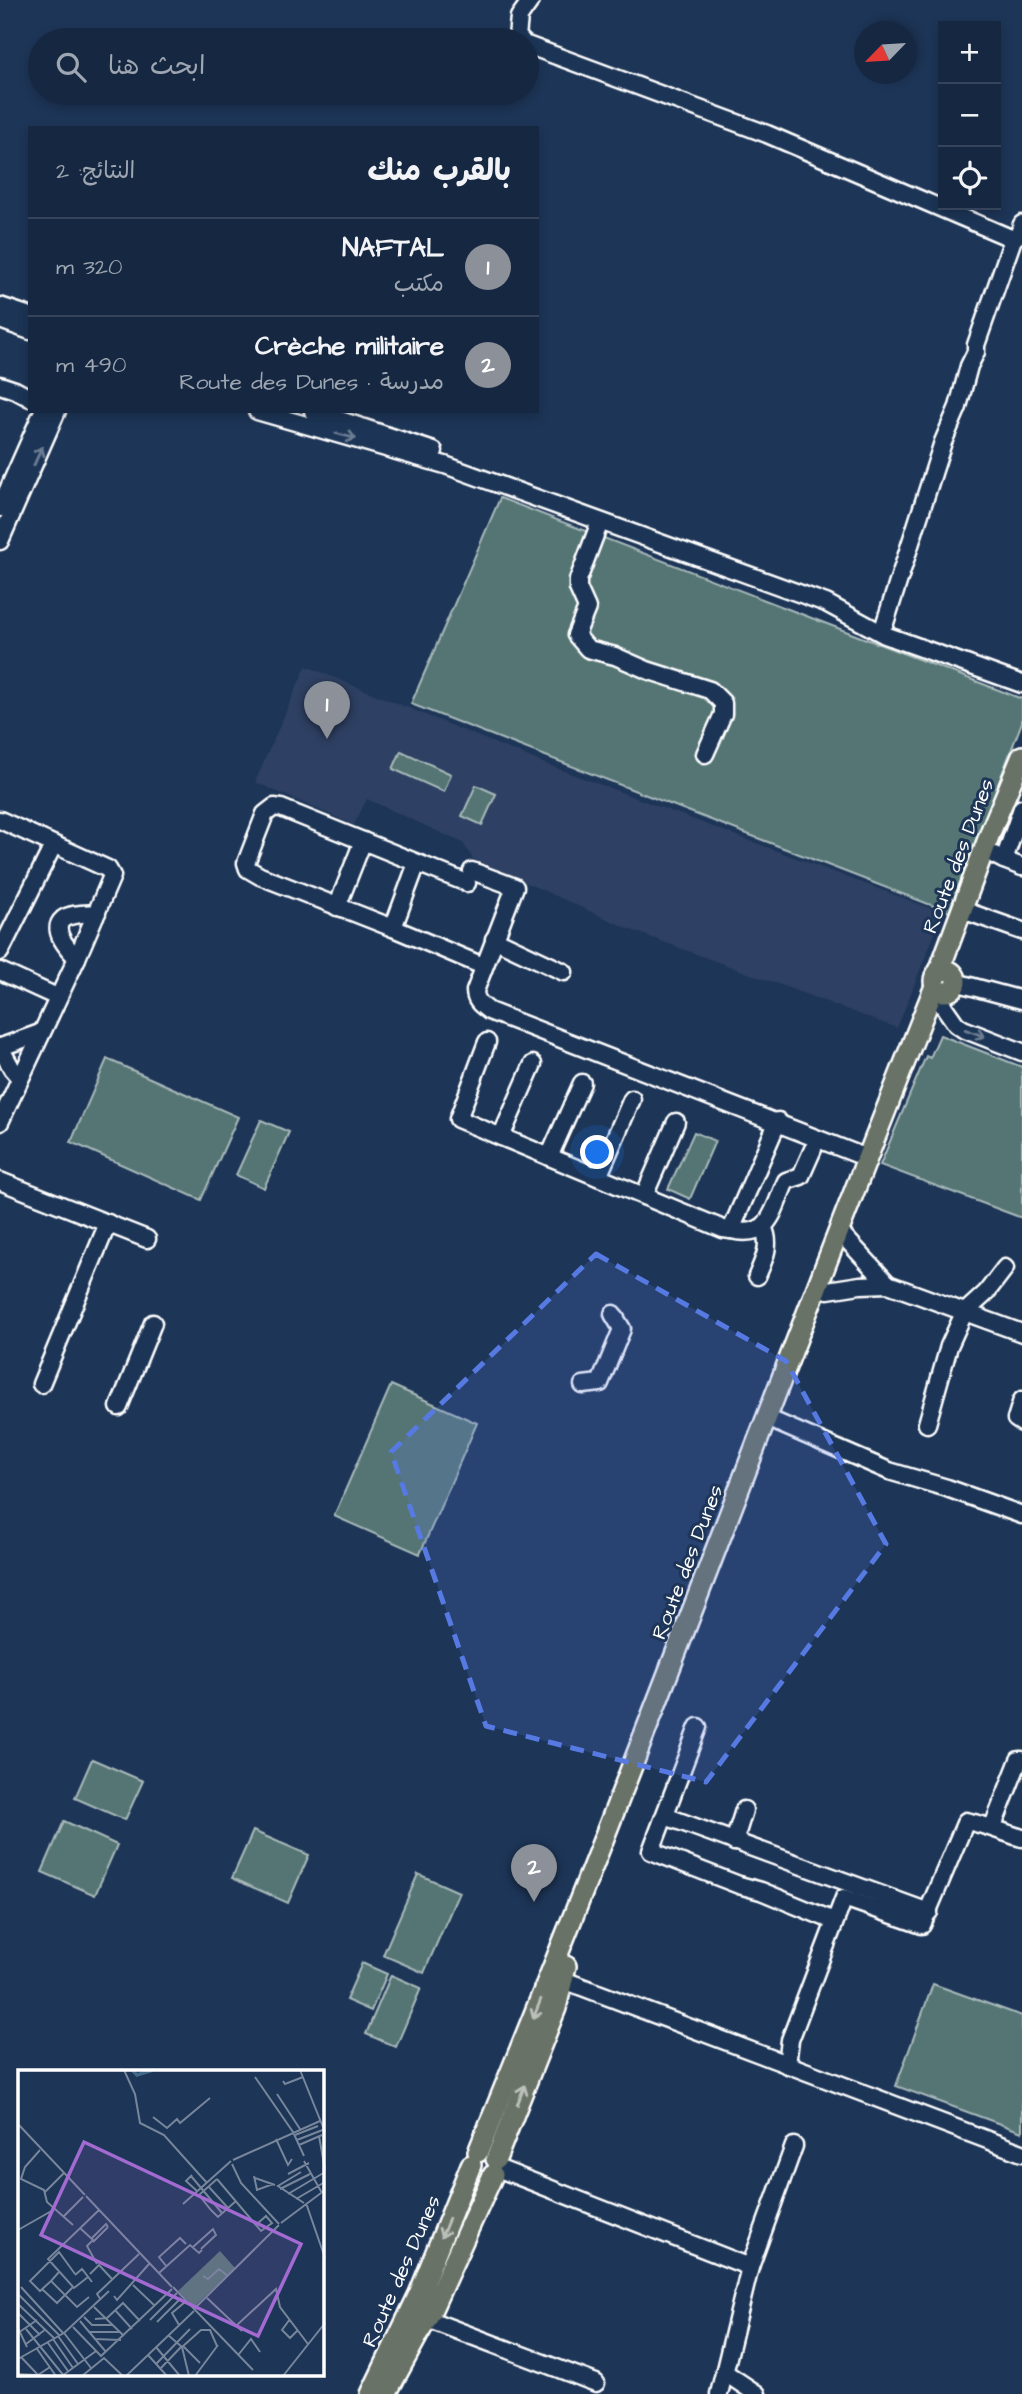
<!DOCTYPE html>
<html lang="ar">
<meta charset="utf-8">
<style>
body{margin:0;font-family:"Architects Daughter","Playpen Sans Arabic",sans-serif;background:#1f3048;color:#f1f3f6;direction:rtl}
.controls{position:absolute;right:21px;top:21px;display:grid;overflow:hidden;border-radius:0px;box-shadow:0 4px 10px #0003}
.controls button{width:63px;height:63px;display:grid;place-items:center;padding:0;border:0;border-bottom:2px solid #35445a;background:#162841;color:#f1f3f6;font:35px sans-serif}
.compass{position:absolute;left:854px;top:21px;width:63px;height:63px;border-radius:50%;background:#162841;box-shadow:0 4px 10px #0003;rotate:245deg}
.you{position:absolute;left:598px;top:1153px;width:24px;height:24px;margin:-18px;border:5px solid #fff;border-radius:50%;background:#1a73e8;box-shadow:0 0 0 10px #1a73e833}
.badge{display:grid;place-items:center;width:46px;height:46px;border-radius:50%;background:#8c9099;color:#fff;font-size:23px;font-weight:700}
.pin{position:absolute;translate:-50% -58px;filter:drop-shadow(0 2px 4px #0008)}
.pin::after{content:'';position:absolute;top:37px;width:24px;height:21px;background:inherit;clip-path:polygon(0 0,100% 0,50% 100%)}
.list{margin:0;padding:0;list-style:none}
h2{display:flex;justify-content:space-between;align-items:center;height:91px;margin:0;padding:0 28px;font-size:30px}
h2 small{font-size:23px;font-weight:400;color:#9ea6b1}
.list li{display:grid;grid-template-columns:46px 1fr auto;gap:21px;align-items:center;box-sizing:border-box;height:98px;padding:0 28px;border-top:2px solid #35445a}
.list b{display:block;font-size:26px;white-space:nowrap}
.list p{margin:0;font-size:23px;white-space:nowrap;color:#9ea6b1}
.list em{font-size:23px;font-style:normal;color:#9ea6b1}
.icon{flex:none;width:38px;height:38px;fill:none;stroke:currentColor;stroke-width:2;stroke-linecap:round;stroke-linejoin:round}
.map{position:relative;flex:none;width:1022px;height:2394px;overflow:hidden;direction:ltr}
.search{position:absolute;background:#162841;box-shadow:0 4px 10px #0003;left:28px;top:28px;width:511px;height:77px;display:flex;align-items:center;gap:18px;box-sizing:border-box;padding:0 24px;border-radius:38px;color:#9ea6b1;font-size:26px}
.panel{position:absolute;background:#162841;box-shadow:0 4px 10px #0003;left:28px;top:126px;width:511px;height:287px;border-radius:0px;direction:rtl}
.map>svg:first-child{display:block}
</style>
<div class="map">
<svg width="1022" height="2394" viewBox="0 0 1022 2394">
<rect width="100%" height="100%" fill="#1d3557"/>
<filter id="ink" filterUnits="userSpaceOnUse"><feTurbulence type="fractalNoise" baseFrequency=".0143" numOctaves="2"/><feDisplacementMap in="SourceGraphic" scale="14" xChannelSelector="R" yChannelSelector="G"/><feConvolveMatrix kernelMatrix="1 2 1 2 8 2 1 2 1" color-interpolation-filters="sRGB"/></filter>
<g filter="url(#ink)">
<polygon fill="#2f4163" points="306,666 548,765 943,913 897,1028 634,931 473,859 463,843 367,799 354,825 255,782"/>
<g fill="#547575" stroke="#aababa" stroke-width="2">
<polygon points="500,498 1022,699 1022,722 949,912 411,704"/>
<polygon points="401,751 451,774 444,792 393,769"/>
<polygon points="476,785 496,794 482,825 462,816"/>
<polygon points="940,1035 1022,1067 1022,1218 880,1165 926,1056 930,1058"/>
<polygon points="107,1059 238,1117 201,1200 71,1142"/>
<polygon points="261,1120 289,1132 264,1188 236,1175"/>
<polygon points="694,1132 715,1141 690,1199 668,1189"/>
<polygon points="391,1385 477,1423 420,1554 334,1516"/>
<polygon points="92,1759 143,1781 125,1820 75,1798"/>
<polygon points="64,1821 117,1845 95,1895 42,1872"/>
<polygon points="253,1831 309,1855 288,1903 232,1878"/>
<polygon points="418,1874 459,1892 424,1973 383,1955"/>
<polygon points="362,1963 387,1974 371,2011 346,2000"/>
<polygon points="391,1975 421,1988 396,2047 366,2034"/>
<polygon points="933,1984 1022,2016 1022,2132 896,2086"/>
</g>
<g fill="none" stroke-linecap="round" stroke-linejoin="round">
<defs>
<g id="minor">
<polyline points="521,40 517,37 519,17 531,0"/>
<polyline points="527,45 767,134 1013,239"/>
<polyline points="0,306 30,316"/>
<polyline points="0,320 30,331"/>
<polyline points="0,385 15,390 30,398"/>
<polyline points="257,411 445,465 826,603 885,635 1022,684"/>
<polyline points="313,411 434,451"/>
<polyline points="0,508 43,411"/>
<polyline points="600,522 578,580 578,588 587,608 576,635 588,649 615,656 647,670 710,690 723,703 723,714 705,754"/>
<polyline points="0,541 57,411"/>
<polyline points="885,623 943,442 958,407 969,366 976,352 976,345 1013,239 1019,234 1022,224"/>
<polyline points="0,820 108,869 112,876 77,958 0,1122"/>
<polyline points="994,855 1004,860 1022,808"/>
<polyline points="1004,860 1022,867"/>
<path d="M472 871 515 887 475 991C475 1001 481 1005 489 1011L867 1158"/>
<polyline points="467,883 281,808 274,807 265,814 246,863 248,869 260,876 393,928 483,966"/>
<polyline points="337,907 363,841"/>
<polyline points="971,913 1022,931"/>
<polyline points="393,928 417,863"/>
<polyline points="494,939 564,972"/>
<polyline points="0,952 53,846"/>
<path d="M77 958C69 950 50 930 63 919 71 913 88 914 97 913"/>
<polyline points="0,971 57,997"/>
<polyline points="955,982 1022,1000"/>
<polyline points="940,1001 956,1024 963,1029 1022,1052"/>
<polyline points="487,1042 458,1119 723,1229 731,1230 778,1121"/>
<polyline points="0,1047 12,1069 20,1078"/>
<polyline points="1,1047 40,1033"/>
<polyline points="501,1137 533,1064"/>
<polyline points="549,1157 582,1083"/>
<polyline points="598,1177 632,1099"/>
<polyline points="0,1181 147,1239"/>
<polyline points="644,1196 676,1122"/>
<path d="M731 1230C771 1239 772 1212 786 1181L801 1176 813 1149"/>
<polyline points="839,1231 888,1284 1022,1333"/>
<path d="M757 1276C764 1260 772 1244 763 1227"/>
<polyline points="828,1290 860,1285 888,1284"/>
<polyline points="41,1384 108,1223"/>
<polyline points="583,1385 600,1383 622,1329 613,1314"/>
<polyline points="1022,1400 1016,1419 1022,1423"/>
<polyline points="119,1407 153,1323"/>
<polyline points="776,1422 889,1471 947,1488 1022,1515"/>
<polyline points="927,1424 949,1346 964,1313 986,1293 1005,1268"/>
<polyline points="698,1727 651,1851 739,1885 761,1891 834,1921"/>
<polyline points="665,1816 929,1912"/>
<polyline points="993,1826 1019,1760 1022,1760"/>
<polyline points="734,1842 744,1810"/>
<polyline points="553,1976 1022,2153"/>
<path d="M787 2065 790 2040 844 1898 922 1925 966 1821C987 1825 1002 1832 1022 1838"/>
<polyline points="497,2168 750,2267"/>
<polyline points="427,2319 596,2383"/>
<polyline points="724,2372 757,2394"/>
<polyline points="719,2394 750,2267 794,2146"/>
</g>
<g id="major">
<circle cx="945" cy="981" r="11"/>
<polyline points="938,974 992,828 1022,756"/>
<path d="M478 2152C637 1766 780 1374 935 986"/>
<polyline points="496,2159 556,2008 566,1966"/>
<polyline points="371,2394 419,2294 471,2165"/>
<polyline points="386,2394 431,2311 493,2175"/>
</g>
</defs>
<use href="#minor" stroke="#fff" stroke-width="21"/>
<use href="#major" stroke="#fff" stroke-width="24"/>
<use href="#minor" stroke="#1d3557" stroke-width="16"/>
<use href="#major" stroke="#697266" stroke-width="19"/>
</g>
<defs><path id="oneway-shaft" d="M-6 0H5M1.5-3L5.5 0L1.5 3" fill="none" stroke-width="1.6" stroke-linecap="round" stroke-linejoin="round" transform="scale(1.75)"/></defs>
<g stroke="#6c7c92">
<use href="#oneway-shaft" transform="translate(346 436) rotate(15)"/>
<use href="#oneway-shaft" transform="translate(38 456) rotate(-66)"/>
<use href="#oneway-shaft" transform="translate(975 1033) rotate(20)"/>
</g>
<g stroke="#bcc0ba">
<use href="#oneway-shaft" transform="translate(537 2009) rotate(112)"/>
<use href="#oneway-shaft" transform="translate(521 2095) rotate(-69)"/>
<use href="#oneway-shaft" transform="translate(445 2228) rotate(112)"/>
</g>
</g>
<path fill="#567ae2" fill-opacity="0.2" stroke="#567ae2" stroke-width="5" stroke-dasharray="14 9" stroke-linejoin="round" d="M596 1254 786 1361 886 1544 706 1782 486 1726 391 1452Z"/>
<g text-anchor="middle" stroke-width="6" stroke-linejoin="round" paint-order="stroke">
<g font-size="21" fill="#fff" stroke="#1d3557">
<text transform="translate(958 856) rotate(-69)" y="7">Route des Dunes</text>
<text transform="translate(687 1562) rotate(-69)" y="7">Route des Dunes</text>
<text transform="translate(401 2271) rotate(-66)" y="7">Route des Dunes</text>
</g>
</g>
<g transform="translate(18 2070)">
<rect width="306" height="306" fill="#1d3557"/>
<path d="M202 181 217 198 176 237 160 221Z" fill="#547575"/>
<path fill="none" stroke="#3f6986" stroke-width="3.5" d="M114 0 119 5 135 0"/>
<path fill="none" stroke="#77869a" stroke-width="2" d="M106 0 117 24 122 53 146 65 189 113M282 0 307 62M237 7 275 62 286 86M265 11 267 14 285 7M259 24 282 59M135 47 149 58 159 49 162 53 192 28M0 54 67 125M277 65 300 56M301 66 307 100M258 69 270 95 274 89M279 70 307 59M281 75 304 65M22 80 7 97 3 109 26 120 29 132 55 155M215 90 302 51M286 91 304 123M214 94 223 113 261 154M283 102 260 116 286 133M270 104 291 93M174 105 168 111 179 121M173 106 204 143M236 106 239 120 255 114M237 108 257 115M199 109 243 161 254 153 248 146 239 154M199 109 181 125 193 140 200 147 218 131M190 116 210 138M262 119 292 104M27 122 46 103M270 124 307 102M68 126 154 217M278 129 307 112M288 133 307 188M165 134 213 91M46 146 65 127M263 153 307 120M62 158 75 170 69 176 79 194M0 160 37 139M74 168 88 154 90 157M75 172 90 157M175 177 195 159 198 165 183 179M149 197 141 187 162 168 168 174M141 203 172 175 181 183 184 180M72 204 81 195 95 210M57 205 64 199 74 212M185 206 190 209 201 199 210 206M70 207 56 218 30 189 81 140M33 211 22 221 12 211 41 182 57 204M115 215 137 236M3 217 45 263M55 217 47 225 59 237 71 227M155 217 235 300M24 219 39 233 47 225 33 211 41 202M0 224 41 265M96 226 99 230 131 194M189 228 224 261M83 230 79 224 121 184M0 234 36 268M76 237 106 266M176 239 261 155M97 240 114 259M0 243 22 265M66 247 74 255H94M77 249 89 248 105 233 122 251M272 249 264 260 272 268 279 261M132 250 159 223M62 251 88 282M139 252 163 228M161 255 154 243 167 232M219 255 258 219 262 237 290 274M55 257 83 286 154 219M0 258 9 277M8 259 46 306M72 262H101M0 263 19 250M46 263 91 221M150 265 164 277 171 306M40 266 60 294M35 269 55 298M76 269 103 270M30 273 50 301M8 274 28 259M165 276 182 293M138 277 162 306M164 277 183 260H192L199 276M19 279 38 306M221 284 233 269 242 282M130 285 149 306M3 287 21 306M0 289 46 263 73 298M138 294 172 259M142 299 163 277M0 304 20 305 32 297M44 306 78 281M64 306 86 288 105 306M108 306 176 241M177 306 200 275M265 306 307 253"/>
<path fill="#a36bd2" fill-opacity="0.15" stroke="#a36bd2" stroke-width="3.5" d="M66 72 283 174 240 266 23 165Z"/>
<rect width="306" height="306" fill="none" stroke="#fff" stroke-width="3.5"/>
</g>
</svg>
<div class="controls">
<button>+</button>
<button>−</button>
<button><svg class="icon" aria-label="locate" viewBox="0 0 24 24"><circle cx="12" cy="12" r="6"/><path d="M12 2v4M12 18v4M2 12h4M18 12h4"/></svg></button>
</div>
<svg class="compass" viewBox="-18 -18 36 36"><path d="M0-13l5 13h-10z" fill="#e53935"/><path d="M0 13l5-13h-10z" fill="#9ea6b1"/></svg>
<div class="you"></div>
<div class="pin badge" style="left:327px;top:739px">1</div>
<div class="pin badge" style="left:534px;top:1902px">2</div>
<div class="search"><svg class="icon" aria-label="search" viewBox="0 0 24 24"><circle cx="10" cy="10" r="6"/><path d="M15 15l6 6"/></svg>ابحث هنا</div>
<section class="panel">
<h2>بالقرب منك<small>النتائج: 2</small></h2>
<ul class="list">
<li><span class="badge">1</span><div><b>NAFTAL</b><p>مكتب</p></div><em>320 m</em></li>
<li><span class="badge">2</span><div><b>Crèche militaire</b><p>مدرسة · Route des Dunes</p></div><em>490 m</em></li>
</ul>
</section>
</div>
